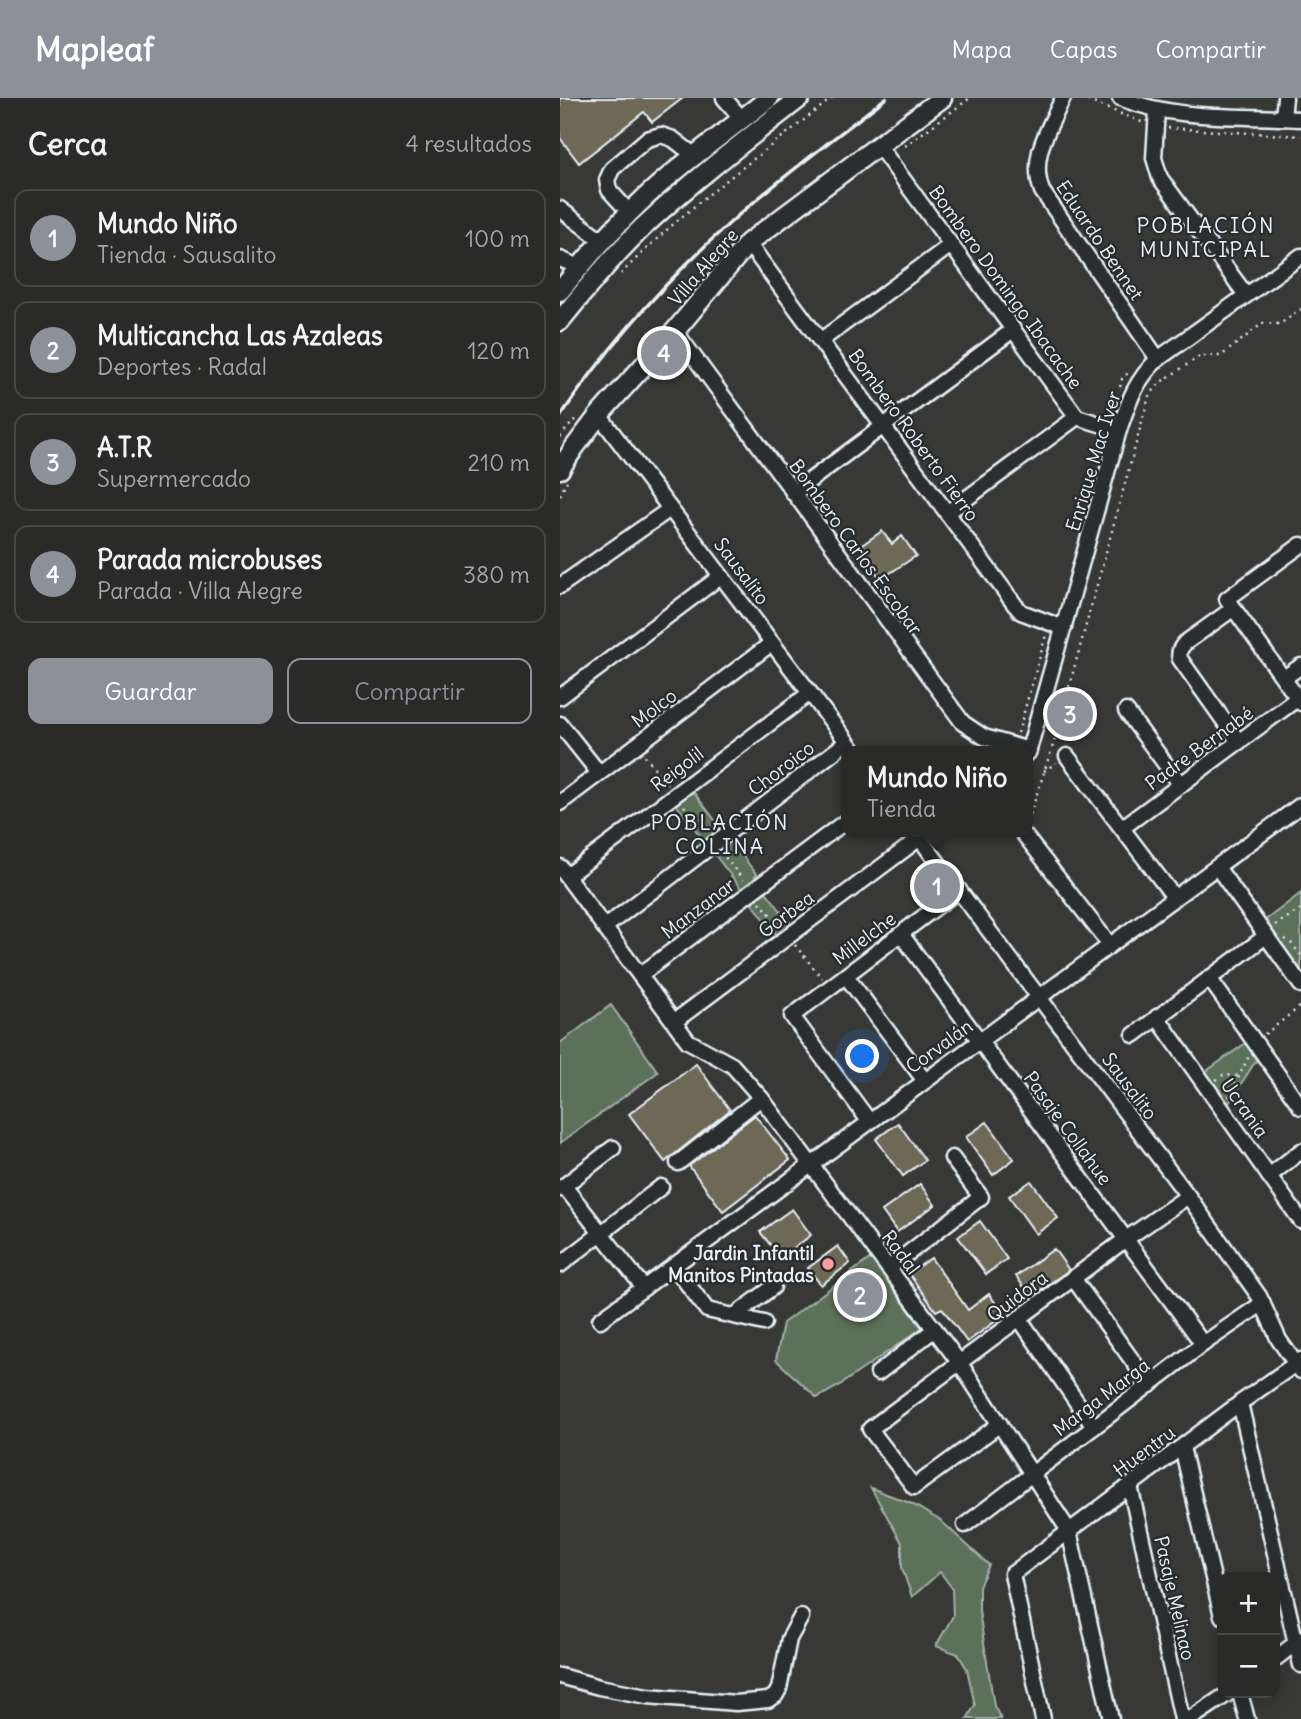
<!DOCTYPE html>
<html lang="es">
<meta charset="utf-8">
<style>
body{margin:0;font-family:Delius,sans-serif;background:#363734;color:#f1f3f6}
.controls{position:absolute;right:21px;bottom:21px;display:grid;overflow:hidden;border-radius:14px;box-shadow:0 4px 18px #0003}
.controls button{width:63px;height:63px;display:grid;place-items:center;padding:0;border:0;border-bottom:2px solid #464745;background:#2a2b28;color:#f1f3f6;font:35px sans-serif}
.you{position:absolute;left:303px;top:959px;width:24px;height:24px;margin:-18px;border:5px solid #fff;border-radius:50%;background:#1a73e8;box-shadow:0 0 0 10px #1a73e833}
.badge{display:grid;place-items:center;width:46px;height:46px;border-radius:50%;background:#8c9099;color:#fff;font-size:23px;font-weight:700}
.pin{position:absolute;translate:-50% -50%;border:4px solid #fff;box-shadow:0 2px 7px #0006}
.popup{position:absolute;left:281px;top:648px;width:192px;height:91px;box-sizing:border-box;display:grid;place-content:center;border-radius:14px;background:#2a2b28;filter:drop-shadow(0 2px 5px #0005);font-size:23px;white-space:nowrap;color:#a5a7a8}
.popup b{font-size:26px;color:#f1f3f6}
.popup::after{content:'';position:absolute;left:50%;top:100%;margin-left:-14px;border:14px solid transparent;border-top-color:#2a2b28}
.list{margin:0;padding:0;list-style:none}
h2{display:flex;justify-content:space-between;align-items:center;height:91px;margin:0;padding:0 28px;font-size:30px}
h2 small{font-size:23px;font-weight:400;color:#a5a7a8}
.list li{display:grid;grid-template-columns:46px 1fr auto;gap:21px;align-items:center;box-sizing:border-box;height:98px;margin:0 14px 14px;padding:0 14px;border:2px solid #464745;border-radius:14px}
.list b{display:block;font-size:26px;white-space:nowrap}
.list p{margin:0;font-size:23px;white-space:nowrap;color:#a5a7a8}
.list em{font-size:23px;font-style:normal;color:#a5a7a8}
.actions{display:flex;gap:14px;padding:21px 28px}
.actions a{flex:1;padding:16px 0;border:2px solid #8c9099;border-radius:14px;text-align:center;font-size:24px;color:#8c9099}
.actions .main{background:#8c9099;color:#fff}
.map{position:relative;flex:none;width:741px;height:1621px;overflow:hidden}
header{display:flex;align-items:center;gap:42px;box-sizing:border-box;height:98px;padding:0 35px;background:#8c9099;color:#fff}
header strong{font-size:33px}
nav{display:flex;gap:38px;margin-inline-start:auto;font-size:24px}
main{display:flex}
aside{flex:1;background:#2a2b28}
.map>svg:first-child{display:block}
</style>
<header>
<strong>Mapleaf</strong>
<nav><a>Mapa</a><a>Capas</a><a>Compartir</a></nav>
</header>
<main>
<aside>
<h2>Cerca<small>4 resultados</small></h2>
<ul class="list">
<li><span class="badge">1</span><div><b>Mundo Niño</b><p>Tienda · Sausalito</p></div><em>100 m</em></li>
<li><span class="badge">2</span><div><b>Multicancha Las Azaleas</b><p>Deportes · Radal</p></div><em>120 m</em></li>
<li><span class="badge">3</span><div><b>A.T.R</b><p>Supermercado</p></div><em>210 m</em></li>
<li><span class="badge">4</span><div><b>Parada microbuses</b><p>Parada · Villa Alegre</p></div><em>380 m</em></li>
</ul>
<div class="actions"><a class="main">Guardar</a><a>Compartir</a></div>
</aside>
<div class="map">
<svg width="741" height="1621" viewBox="0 0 741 1621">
<rect width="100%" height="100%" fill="#383936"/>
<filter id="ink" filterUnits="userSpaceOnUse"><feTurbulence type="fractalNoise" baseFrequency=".0143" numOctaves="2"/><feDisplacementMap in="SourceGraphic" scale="14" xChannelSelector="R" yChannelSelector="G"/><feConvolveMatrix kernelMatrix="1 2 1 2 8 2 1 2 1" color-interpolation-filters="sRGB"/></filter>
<g filter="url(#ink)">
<g fill="#5c705a" stroke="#a2b0a9" stroke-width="2">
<polygon points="217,0 227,0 0,210 0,201 83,111"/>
<polygon points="132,692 197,777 195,779 233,829 219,840 115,705"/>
<polygon points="741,795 741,874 703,824"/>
<polygon points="51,907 98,974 0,1045 0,945"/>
<polygon points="690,942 700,956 667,1008 644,975"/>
<polygon points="311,1160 362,1230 277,1289 257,1300 216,1262 223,1225"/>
<polygon points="311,1390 352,1406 381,1423 429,1467 419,1488 419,1513 434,1608 441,1621 407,1621 415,1607 407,1571 398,1556 376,1548 393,1518 392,1490 380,1474 352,1499 342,1470 342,1445"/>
</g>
<g fill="#6e6757" stroke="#e8f1f8" stroke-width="2">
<polygon points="0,0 123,0 92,24 84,14 19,65 0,40"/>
<polygon points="322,433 332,446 342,438 356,458 321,481 312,469 314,467 299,449"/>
<polygon points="136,966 170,1012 105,1064 69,1016"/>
<polygon points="195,1017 230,1062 163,1113 129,1068"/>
<polygon points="427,1024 454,1061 433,1077 406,1039"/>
<polygon points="338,1025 365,1062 343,1078 316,1041"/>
<polygon points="471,1083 498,1120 476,1136 449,1098"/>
<polygon points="360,1086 375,1107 337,1134 322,1113"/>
<polygon points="232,1111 251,1137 221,1160 200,1134"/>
<polygon points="420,1123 447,1161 426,1176 398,1139"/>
<polygon points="278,1148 290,1165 261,1187 248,1170"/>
<polygon points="494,1151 509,1172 471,1199 456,1178"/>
<polygon points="371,1160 408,1212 429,1196 444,1217 407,1244 382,1210 376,1213 349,1176"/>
</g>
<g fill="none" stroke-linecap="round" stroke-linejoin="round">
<defs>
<g id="minor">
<polyline points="164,0 182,21"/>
<path d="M503 0C489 31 469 59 482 93L598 261"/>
<path d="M560 0C617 23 681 17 741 21"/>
<polyline points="597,12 594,60 600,80 686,197"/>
<polyline points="723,20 725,0"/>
<polyline points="318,47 517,319 559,332"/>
<polyline points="0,111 43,143"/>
<polyline points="70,115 49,92 47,82 52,71 87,41 101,37 113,41 135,58"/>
<polyline points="188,145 455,507 461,514 504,530"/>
<polyline points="0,161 19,169"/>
<polyline points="115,233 403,625 424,639 469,652"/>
<polyline points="260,243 391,147"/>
<polyline points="39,317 294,653"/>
<polyline points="233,395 453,232"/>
<polyline points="387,415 517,319"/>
<polyline points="741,447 667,501 741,605"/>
<polyline points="0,488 110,411"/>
<path d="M674 510 625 545C620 550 618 554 620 561L679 644"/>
<polyline points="724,580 741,568"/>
<polyline points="0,599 161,478"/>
<polyline points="566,613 621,687"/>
<polyline points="0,626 39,675"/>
<path d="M468 655 559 332C569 303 575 283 598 261L741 158"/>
<polyline points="507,658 614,799"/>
<polyline points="0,705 212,545"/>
<polyline points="562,730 738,600"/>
<polyline points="355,734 628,1098 699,1198 719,1242 741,1273"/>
<polyline points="462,734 550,847"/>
<polyline points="0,769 128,943 172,967 201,1000 399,1264 509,1433 551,1621"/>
<polyline points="657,769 741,887"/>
<polyline points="7,778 250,595"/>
<polyline points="45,829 287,644"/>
<polyline points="341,836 643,1246"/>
<polyline points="80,877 286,723"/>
<polyline points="286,878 365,983"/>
<polyline points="649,880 741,1009"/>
<polyline points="597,919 741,1123"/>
<polyline points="115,923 360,740"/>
<polyline points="574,937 706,838"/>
<polyline points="309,1023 232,918 399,792"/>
<polyline points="118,1065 201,1000"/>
<polyline points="709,1078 741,1053"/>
<polyline points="4,1088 84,1190"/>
<polyline points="0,1091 53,1050"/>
<polyline points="0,1167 101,1089"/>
<polyline points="114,1168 147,1212 204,1225"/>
<polyline points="329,1170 421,1099 392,1060"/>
<polyline points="513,1180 590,1287"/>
<polyline points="174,1218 213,1189"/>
<polyline points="459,1220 534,1329"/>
<polyline points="40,1222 741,707"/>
<polyline points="318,1275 375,1231"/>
<polyline points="680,1305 741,1567"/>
<polyline points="440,1326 354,1389 310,1331 566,1141 628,1098"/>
<polyline points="622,1349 662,1518"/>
<polyline points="570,1388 622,1621"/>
<polyline points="405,1427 643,1246 703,1205"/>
<polyline points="715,1561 741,1541"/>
<polyline points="0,1578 39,1589 87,1598 176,1605 208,1602 215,1598 219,1591 229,1541 241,1519"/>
<polyline points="680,1595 687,1621"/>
<polyline points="483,1621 452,1476 680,1305 741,1262"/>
<polyline points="630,1621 669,1595"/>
</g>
<g id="major">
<path d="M0 193C32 153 68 113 107 80 140 52 175 27 209 0"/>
<path d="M0 223C26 191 52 159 82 130 132 83 186 42 240 0"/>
<polyline points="0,371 14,350 39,317 115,233 188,145 382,0"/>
</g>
</defs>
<use href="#minor" stroke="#e8f1f8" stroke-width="19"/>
<use href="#major" stroke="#e8f1f8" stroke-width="23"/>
<g stroke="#e8f1f8" stroke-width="2.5" stroke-dasharray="2 5" stroke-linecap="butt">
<polyline points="521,0 584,25"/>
<polyline points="608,30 741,38"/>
<polyline points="345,48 410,0"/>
<path d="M61 176C124 110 201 57 272 0"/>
<polyline points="560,289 562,281 569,274"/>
<polyline points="0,339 18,318"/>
<polyline points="0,397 7,383"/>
<polyline points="458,635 486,537"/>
<polyline points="85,658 107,686"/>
<polyline points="484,673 496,665"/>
<polyline points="124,708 146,735"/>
<polyline points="468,723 493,647 589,298 601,284 640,258 661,258 703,225 720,226 741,211"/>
<polyline points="161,754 183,782"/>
<polyline points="200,804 220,828"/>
<polyline points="715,827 741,811"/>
<polyline points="725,841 731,845 741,857"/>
<polyline points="235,847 262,880"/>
<polyline points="705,936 741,908"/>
<polyline points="656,982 663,977 679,978"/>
<polyline points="669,999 689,958"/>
</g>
<use href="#minor" stroke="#2a2d2e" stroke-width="14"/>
<use href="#major" stroke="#2a2d2e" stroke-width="18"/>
<path stroke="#e8f1f8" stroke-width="3.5" d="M0 319C49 247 107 181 172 123 221 79 275 40 326 0"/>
</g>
</g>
<circle fill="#ff9aa2" stroke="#2a2d2e" stroke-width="2.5" cx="268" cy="1166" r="7"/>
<g text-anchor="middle" stroke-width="5" stroke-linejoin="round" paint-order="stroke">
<g font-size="19" fill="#e8f1f8" stroke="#2a2d2e">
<text transform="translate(540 142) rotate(56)" y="7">Eduardo Bennet</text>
<text transform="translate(143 169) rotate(-49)" y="7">Villa Alegre</text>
<text transform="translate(446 189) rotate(54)" y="7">Bombero Domingo Ibacache</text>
<text transform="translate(354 337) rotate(54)" y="7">Bombero Roberto Fierro</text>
<text transform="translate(533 363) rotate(-73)" y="7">Enrique Mac Iver</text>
<text transform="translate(296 449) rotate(54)" y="7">Bombero Carlos Escobar</text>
<text transform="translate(182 473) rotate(53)" y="7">Sausalito</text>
<text transform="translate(94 610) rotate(-37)" y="7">Molco</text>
<text transform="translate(639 650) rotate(-36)" y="7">Padre Bernabé</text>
<text transform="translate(221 670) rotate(-37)" y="7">Choroico</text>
<text transform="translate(117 671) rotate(-37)" y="7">Reigolil</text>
<text transform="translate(138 810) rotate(-37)" y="7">Manzanar</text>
<text transform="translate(226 816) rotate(-37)" y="7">Gorbea</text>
<text transform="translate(304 840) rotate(-37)" y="7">Millelche</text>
<text transform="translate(379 948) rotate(-36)" y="7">Corvalán</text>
<text transform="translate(570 988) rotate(53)" y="7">Sausalito</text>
<text transform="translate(685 1010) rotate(55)" y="7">Ucrania</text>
<text transform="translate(508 1030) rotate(54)" y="7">Pasaje Collahue</text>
<text transform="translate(341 1154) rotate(53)" y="7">Radal</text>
<text transform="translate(457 1198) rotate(-37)" y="7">Quidora</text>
<text transform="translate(541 1299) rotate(-37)" y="7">Marga Marga</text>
<text transform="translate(584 1353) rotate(-37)" y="7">Huentru</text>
<text transform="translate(615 1500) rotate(77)" y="7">Pasaje Melinao</text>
</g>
<g font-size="19" font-weight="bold" fill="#e8f1f8" stroke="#2a2d2e" text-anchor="end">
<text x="254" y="1162">Jardin Infantil<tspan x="254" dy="22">Manitos Pintadas</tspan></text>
</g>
<g font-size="21" letter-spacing="2" fill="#e8f1f8" stroke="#2a2d2e">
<text x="646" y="135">POBLACIÓN<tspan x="646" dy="24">MUNICIPAL</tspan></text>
<text x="160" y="732">POBLACIÓN<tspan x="160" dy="24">COLINA</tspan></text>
</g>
</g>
</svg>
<div class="controls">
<button>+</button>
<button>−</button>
</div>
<div class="you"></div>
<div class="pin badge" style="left:377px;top:788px">1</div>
<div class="popup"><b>Mundo Niño</b>Tienda</div>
<div class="pin badge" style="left:300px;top:1197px">2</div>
<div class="pin badge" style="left:510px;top:616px">3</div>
<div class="pin badge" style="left:104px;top:255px">4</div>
</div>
</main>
